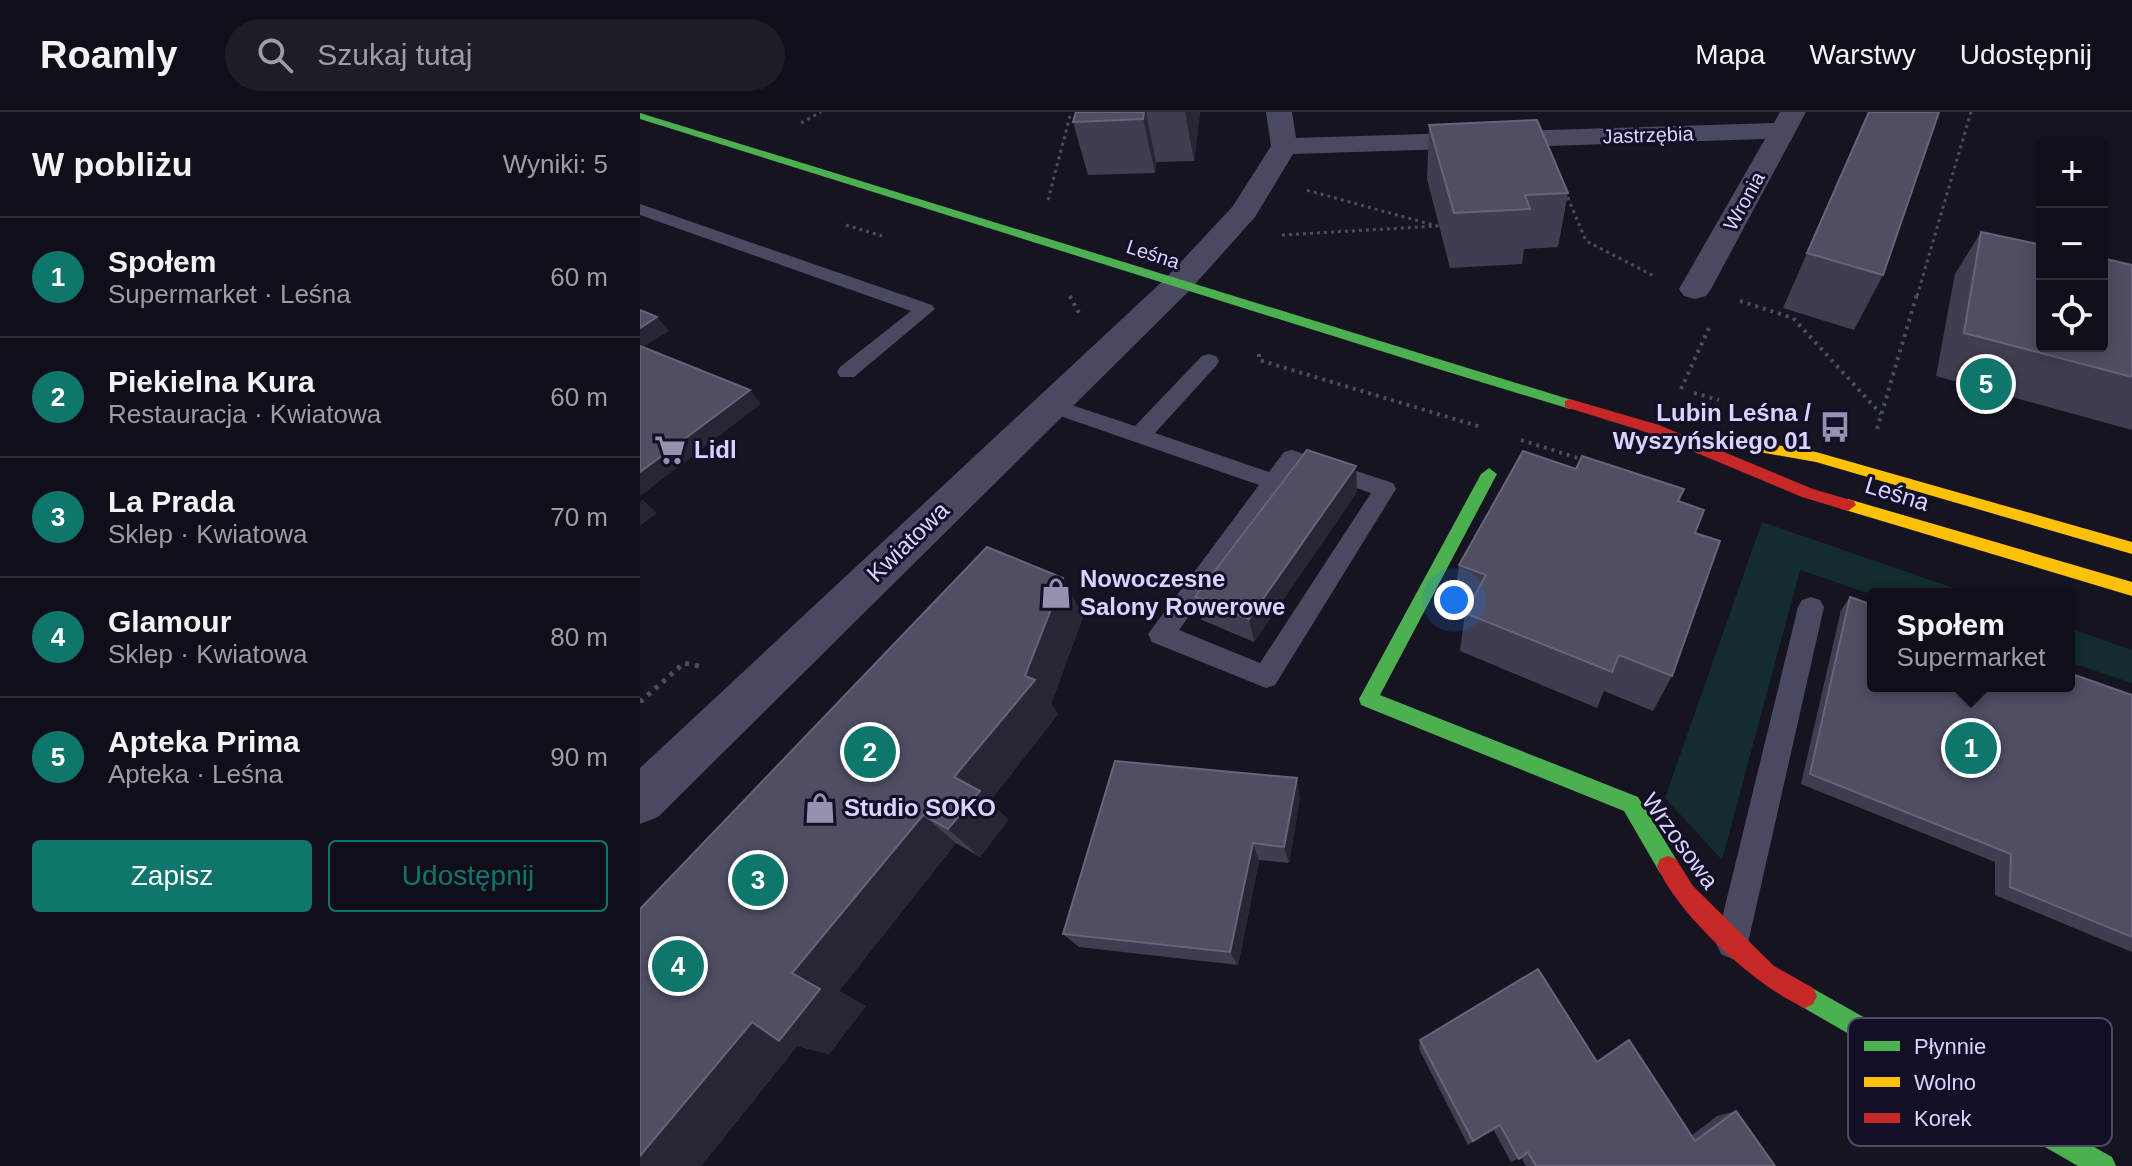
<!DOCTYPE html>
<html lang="pl">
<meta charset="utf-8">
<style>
body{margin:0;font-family:Arial,sans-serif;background:#1e1d26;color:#f1f3f6}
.controls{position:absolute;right:24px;top:24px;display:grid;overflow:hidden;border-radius:8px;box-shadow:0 4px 20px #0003}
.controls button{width:72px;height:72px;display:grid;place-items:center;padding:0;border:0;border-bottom:2px solid #302f38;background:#100f19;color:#f1f3f6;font:40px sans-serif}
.you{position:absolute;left:814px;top:488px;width:28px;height:28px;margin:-20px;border:6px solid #fff;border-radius:50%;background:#1a73e8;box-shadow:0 0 0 12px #1a73e833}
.badge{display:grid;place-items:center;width:52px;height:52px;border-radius:50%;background:#0f766e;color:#fff;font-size:26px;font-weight:700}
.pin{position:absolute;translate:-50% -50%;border:4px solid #fff;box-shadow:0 2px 8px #0006}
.popup{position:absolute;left:1227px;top:476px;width:208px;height:104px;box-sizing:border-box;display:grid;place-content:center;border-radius:8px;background:#100f19;filter:drop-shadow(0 2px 6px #0005);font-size:26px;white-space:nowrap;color:#9c9ca2}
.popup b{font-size:30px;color:#f1f3f6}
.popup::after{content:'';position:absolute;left:50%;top:100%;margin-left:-16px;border:16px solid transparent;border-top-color:#100f19}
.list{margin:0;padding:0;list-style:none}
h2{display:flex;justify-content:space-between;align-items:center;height:104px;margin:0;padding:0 32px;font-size:34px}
h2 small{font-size:26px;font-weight:400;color:#9c9ca2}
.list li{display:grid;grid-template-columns:52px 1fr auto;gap:24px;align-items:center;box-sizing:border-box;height:120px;padding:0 32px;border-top:2px solid #302f38}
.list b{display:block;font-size:30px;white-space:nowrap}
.list p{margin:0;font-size:26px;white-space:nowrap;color:#9c9ca2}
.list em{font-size:26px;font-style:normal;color:#9c9ca2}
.actions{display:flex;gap:16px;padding:24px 32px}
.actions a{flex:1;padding:18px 0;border:2px solid #0f766e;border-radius:8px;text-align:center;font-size:28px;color:#0f766e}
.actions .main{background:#0f766e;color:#fff}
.icon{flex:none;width:44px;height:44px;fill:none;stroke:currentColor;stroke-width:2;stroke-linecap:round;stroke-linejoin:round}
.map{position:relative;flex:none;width:1492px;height:1054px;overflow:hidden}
header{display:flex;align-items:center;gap:48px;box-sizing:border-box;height:112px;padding:0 40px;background:#100f19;border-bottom:2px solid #302f38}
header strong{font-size:38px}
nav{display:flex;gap:44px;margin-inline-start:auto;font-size:28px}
.search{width:560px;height:72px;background:#1e1d26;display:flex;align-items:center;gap:20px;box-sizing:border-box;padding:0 28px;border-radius:44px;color:#9c9ca2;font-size:30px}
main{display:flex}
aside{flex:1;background:#100f19}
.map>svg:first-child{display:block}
</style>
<header>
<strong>Roamly</strong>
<div class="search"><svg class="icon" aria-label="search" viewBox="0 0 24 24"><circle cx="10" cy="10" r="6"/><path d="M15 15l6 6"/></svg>Szukaj tutaj</div>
<nav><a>Mapa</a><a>Warstwy</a><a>Udostępnij</a></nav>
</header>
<main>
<aside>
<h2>W pobliżu<small>Wyniki: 5</small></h2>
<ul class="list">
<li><span class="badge">1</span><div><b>Społem</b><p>Supermarket · Leśna</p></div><em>60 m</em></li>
<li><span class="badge">2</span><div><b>Piekielna Kura</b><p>Restauracja · Kwiatowa</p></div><em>60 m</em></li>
<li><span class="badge">3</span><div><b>La Prada</b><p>Sklep · Kwiatowa</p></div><em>70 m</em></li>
<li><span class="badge">4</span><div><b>Glamour</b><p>Sklep · Kwiatowa</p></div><em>80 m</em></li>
<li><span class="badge">5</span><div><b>Apteka Prima</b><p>Apteka · Leśna</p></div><em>90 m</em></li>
</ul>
<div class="actions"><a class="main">Zapisz</a><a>Udostępnij</a></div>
</aside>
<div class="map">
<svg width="1492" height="1054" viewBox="0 0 1492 1054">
<rect width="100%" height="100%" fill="#161421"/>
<g fill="#132c2d">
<polygon points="1122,410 1331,482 1233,483 1160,458 1082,748 1025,686"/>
<polygon points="1429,516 1492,538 1492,571 1429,550"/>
</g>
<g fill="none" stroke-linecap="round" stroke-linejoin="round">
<g stroke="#44505f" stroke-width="3" stroke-dasharray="3 4" stroke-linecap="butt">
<polyline points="161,11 181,0"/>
<polyline points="925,79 946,129 1014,164"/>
<polyline points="408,88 431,0"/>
<polyline points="206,113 242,124"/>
<polyline points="642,123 797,114 666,78"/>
<polyline points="1277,184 1331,0"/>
</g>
<g stroke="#44505f" stroke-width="4" stroke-dasharray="3 5" stroke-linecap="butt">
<polyline points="430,184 440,203"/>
<polyline points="1100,189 1153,206 1241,302"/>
<polyline points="619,242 619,248 841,315"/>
<polyline points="1041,277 1069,216"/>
<polyline points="1054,281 1079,288"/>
<polyline points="1237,317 1277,182"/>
<polyline points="881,328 944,348"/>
</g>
<polyline stroke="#44505f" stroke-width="5" stroke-dasharray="4 6" stroke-linecap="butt" points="0,590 44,551 63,555"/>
<g fill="#4a4962" fill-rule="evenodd">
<polygon points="0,92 292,193 295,197 214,265 200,265 197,260 200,255 271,199 0,103"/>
<path d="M569 242 576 244 579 249 576 254 515 321 629 360 644 340 652 338 753 371 756 377 635 573 626 576 512 530 508 522 619 373 403 298 399 293 403 288 410 286 495 314 562 244ZM657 356 731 381 620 551 539 518Z"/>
<polygon points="1171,485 1180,488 1184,495 1108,831 1103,842 1092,847 1081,842 1076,831 1158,495 1162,488"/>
</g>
<polygon fill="#4a4962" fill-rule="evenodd" points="626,0 652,0 656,26 1134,11 1140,0 1166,0 1071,177 1066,184 1055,187 1044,184 1039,177 1125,27 653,42 615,105 548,180 18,705 0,712 0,656 526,166 593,94 631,34"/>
<g fill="#4caf50" fill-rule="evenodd">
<polygon points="0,1 935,289 937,292 930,297 808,260 0,7"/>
<polygon points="849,356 857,362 740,583 998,685 1036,747 1039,754 1036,761 1028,764 1020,761 984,699 721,593 719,587 841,362"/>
<polygon points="1165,872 1472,1045 1476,1054 1438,1054 1157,892 1153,884 1157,876"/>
</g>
<g fill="#ffc107" fill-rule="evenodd">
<polygon points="1096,326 1176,340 1492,430 1492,442 1176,350 1091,335 1088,331"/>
<polygon points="1208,387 1492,470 1492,484 1202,397 1200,393"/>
</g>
<g fill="#c62828" fill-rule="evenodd">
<polygon points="930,287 1019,313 1173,377 1214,389 1216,393 1208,399 1162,385 1009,321 925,295 925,289"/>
<path d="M1028 744 1036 747 1053 774 1134 854 1173 876 1177 884 1173 892 1165 896C1116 875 1038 803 1017 754L1020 747Z"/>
</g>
</g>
<g fill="#403d50">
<polygon points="436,0 560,0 554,49 516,50 515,61 448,63 433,10"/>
<polygon points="1229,0 1243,163 1214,218 1143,196"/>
<polygon points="789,13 928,81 918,135 884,137 882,152 810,156 787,67"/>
<polygon points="1341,120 1492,153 1492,318 1296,264 1315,162"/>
<polygon points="936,357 1039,389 1055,421 1032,564 1013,599 964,579 957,596 820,539 825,501 828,497 814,491 819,453"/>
<polygon points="717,380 614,530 562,508 555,485"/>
<polygon points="423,466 443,505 411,592 418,602 350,689 368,708 340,745 316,731 199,879 226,894 189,942 157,934 61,1054 0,1054"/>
<polygon points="1210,485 1492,583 1492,840 1355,783 1355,750 1161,672 1201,498"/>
<polygon points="660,685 649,751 619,748 598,853 439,835 423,822"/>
<polygon points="780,928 957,950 1051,1024 1077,1004 1096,999 1135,1054 886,1054 881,1045 871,1050 853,1017 828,1033 779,937"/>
</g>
<g fill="#282635">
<polygon points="504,0 506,0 516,50 515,61 503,7"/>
<polygon points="545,0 560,0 554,49"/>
<polygon points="17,205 29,219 0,237 0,216"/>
<polygon points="110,278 121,292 0,384 0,360"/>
<polygon points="716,354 717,380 614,530 609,507"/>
<polygon points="3,388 17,401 0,414 0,390"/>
<polygon points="423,466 443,505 411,592 418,602 350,689 368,708 340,745 308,717 314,665 385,564"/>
<polygon points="657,666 660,685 649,751 644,735"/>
<polygon points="283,703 316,731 199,879 226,894 189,942 157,934 61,1054 0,1054 0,1044"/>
<polygon points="613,731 619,748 598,853 590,840"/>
</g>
<g fill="#504e63" stroke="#66637b" stroke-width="2">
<polygon points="436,0 504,0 503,7 433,10"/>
<polygon points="1229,0 1299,0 1243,163 1167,141"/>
<polygon points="897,8 928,81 885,83 890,97 814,101 789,13"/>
<polygon points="1341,120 1402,133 1402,234 1462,234 1462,146 1492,153 1492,265 1324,221"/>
<polygon points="0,198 17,205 0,216"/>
<polygon points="0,234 110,278 0,360"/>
<polygon points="667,338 716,354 609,507 555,485"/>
<polygon points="883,339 936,357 942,344 1044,377 1038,389 1064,398 1055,421 1080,429 1032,564 979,543 972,560 825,501 846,463 819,453"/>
<polygon points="347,435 423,466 385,564 395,568 314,665 340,679 308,717 283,703 152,861 180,877 139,929 112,910 0,1044 0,797"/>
<polygon points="1210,485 1233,493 1233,574 1429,574 1429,561 1492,583 1492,825 1370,775 1371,742 1170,662"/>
<polygon points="475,649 657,666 644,735 613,731 590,840 423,822"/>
<polygon points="898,857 957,950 989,928 1055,1029 1096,999 1135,1054 896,1054 888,1040 879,1047 860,1013 833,1029 780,928"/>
</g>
<defs>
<symbol id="bus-bare" viewBox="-9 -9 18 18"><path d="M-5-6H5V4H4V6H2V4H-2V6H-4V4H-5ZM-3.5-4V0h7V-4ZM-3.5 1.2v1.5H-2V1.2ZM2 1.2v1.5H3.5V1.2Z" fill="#9591b1" stroke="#130f26" stroke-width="2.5" paint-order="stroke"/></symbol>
<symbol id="supermarket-bare" viewBox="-9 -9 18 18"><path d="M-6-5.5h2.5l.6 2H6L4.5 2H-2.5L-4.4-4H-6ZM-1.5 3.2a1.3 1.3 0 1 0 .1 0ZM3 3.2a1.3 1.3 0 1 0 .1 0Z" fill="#9591b1" stroke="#130f26" stroke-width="2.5" paint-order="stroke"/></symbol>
<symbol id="shop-bare" viewBox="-9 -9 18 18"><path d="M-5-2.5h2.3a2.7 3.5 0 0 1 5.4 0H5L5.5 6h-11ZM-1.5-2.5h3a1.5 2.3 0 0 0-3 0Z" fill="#9591b1" stroke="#130f26" stroke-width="2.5" paint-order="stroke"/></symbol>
</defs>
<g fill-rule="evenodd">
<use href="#bus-bare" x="1173" y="293" width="44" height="44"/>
<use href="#supermarket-bare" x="8" y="316" width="44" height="44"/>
<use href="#shop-bare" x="394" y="459" width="44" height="44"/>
<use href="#shop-bare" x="158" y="674" width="44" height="44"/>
</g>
<g text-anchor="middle" stroke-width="6" stroke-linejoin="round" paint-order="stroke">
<g font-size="20" fill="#d9d4ff" stroke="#130f26">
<text transform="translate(1008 23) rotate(-2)" y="7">Jastrzębia</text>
<text transform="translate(1104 89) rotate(-61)" y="7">Wronia</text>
<text transform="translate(513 142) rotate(18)" y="7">Leśna</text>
</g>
<g font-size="24" font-weight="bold" fill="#d9d4ff" stroke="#130f26" text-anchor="start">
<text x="1171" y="309" text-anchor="end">Lubin Leśna /<tspan x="1171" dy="28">Wyszyńskiego 01</tspan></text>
<text x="54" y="346">Lidl</text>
<text x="440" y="475">Nowoczesne<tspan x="440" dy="28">Salony Rowerowe</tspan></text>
<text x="204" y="704">Studio SOKO</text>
</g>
<g font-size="24" fill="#d9d4ff" stroke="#130f26">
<text transform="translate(1257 382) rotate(17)" y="8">Leśna</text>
<text transform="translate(268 430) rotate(-44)" y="8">Kwiatowa</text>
<text transform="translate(1040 729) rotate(54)" y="8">Wrzosowa</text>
</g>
</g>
<rect x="1208" y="906" width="264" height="128" rx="12" fill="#130f26" stroke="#4e4a67" stroke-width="2"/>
<rect x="1224" y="929" width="36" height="10" fill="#4caf50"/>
<rect x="1224" y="965" width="36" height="10" fill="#ffc107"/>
<rect x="1224" y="1001" width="36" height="10" fill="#c62828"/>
<g font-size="22" fill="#d9d4ff">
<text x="1274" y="942">Płynnie</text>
<text x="1274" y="978">Wolno</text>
<text x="1274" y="1014">Korek</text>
</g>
</svg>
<div class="controls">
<button>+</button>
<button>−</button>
<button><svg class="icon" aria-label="locate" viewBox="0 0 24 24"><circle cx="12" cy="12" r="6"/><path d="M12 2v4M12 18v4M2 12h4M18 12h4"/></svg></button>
</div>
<div class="you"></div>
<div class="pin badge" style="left:1331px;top:636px">1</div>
<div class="popup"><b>Społem</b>Supermarket</div>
<div class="pin badge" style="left:230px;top:640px">2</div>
<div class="pin badge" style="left:118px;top:768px">3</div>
<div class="pin badge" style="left:38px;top:854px">4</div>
<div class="pin badge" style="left:1346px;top:272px">5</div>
</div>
</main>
